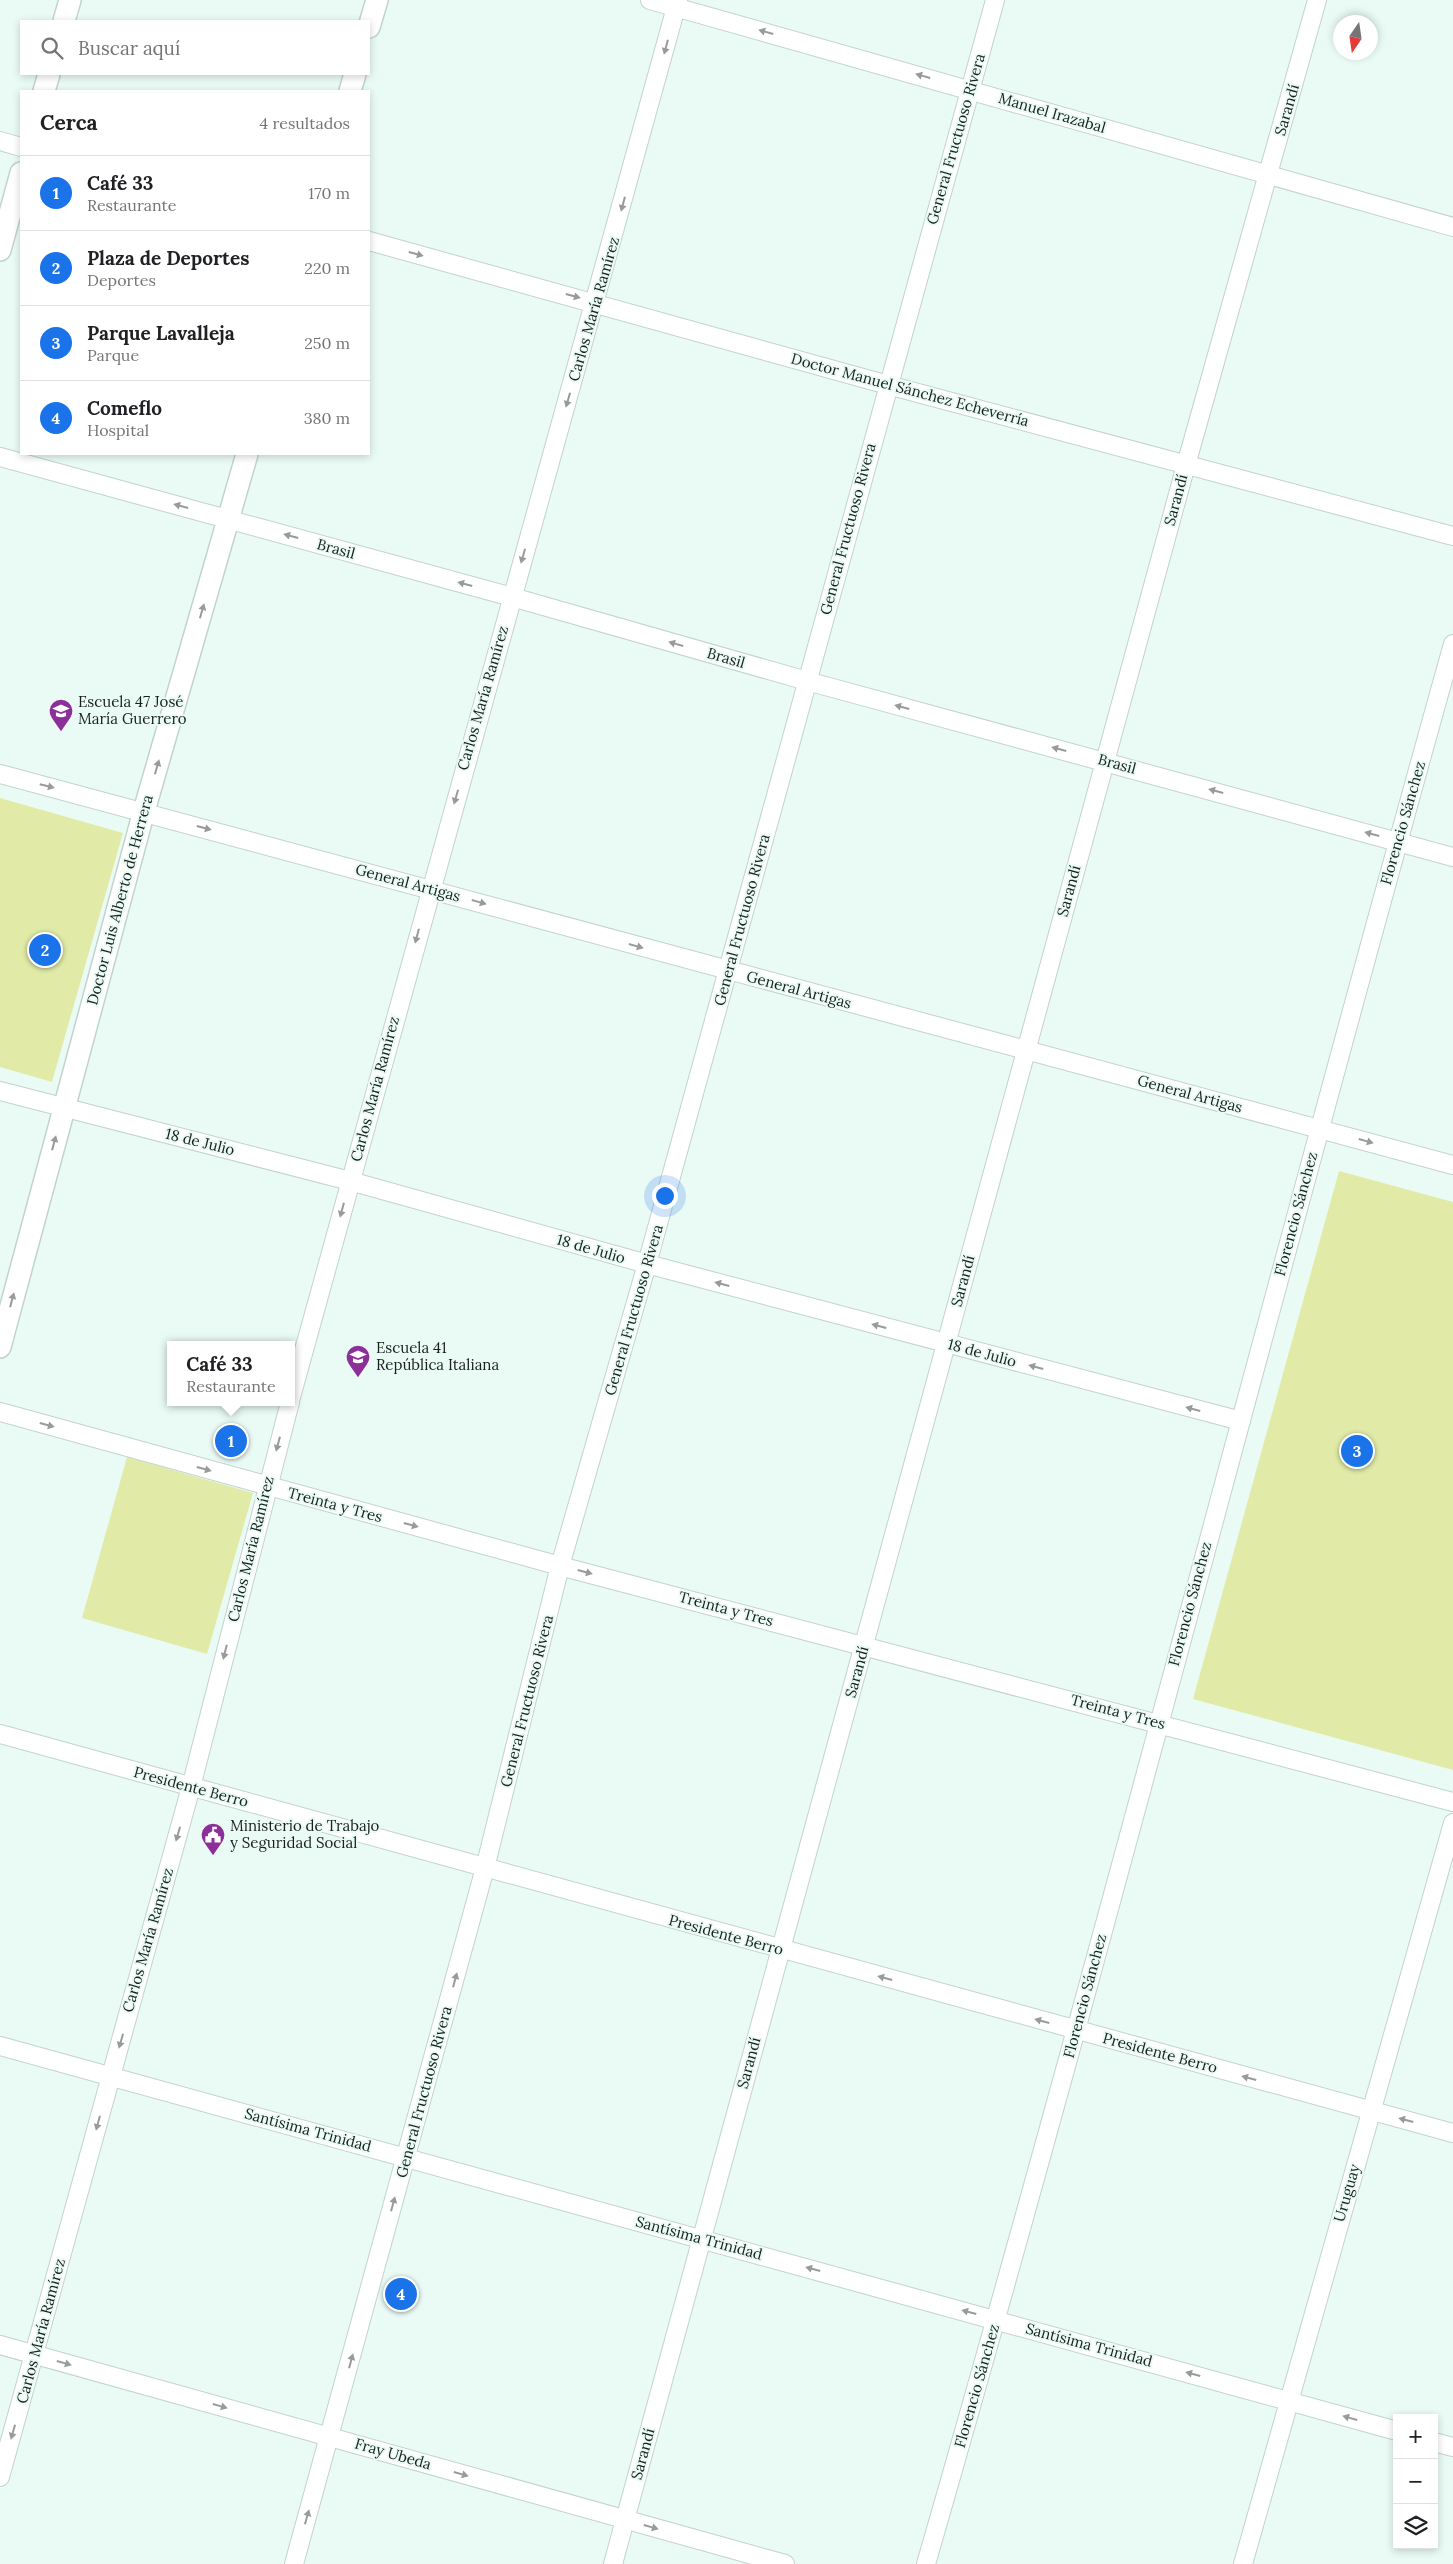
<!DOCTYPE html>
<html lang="es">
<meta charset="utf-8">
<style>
body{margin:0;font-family:Lora,serif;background:#f6f6f6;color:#202124}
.controls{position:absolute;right:15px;bottom:15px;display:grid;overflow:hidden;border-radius:0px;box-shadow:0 2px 8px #0003}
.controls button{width:45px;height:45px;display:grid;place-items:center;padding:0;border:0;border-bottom:1px solid #e0e0e0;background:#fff;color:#202124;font:25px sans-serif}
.compass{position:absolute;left:1333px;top:15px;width:45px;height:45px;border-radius:50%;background:#fff;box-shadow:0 2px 8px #0003;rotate:193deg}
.you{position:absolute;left:664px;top:1195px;width:18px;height:18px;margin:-12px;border:4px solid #fff;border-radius:50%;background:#1a73e8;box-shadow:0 0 0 8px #1a73e833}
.badge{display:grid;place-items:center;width:32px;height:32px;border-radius:50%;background:#1a73e8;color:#fff;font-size:16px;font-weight:700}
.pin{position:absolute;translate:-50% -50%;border:2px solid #fff;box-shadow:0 1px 5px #0006}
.popup{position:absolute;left:167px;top:1341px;width:128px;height:65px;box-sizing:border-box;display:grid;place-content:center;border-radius:0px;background:#fff;filter:drop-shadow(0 1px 4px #0005);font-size:16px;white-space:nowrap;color:#757577}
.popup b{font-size:19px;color:#202124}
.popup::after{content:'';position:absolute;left:50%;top:100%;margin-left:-10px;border:10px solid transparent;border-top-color:#fff}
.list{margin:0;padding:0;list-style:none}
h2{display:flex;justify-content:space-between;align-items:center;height:65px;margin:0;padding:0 20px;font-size:21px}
h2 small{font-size:16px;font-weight:400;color:#757577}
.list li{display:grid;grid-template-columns:32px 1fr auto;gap:15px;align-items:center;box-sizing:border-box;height:75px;padding:0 20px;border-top:1px solid #e0e0e0}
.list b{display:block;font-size:19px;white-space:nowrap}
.list p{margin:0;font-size:16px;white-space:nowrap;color:#757577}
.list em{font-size:16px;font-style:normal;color:#757577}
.icon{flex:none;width:28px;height:28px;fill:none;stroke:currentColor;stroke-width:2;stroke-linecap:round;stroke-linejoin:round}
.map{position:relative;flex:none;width:1453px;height:2564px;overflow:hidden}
.search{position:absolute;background:#fff;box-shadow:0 2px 8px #0003;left:20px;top:20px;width:350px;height:55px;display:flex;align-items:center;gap:12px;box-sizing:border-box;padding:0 18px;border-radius:0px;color:#757577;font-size:19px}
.panel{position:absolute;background:#fff;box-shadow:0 2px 8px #0003;left:20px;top:90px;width:350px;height:365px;border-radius:0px}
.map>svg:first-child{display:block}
</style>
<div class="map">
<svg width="1453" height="2564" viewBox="0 0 1453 2564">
<rect width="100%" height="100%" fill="#eafbf6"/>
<g fill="#e1eba7">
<polygon points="0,798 123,833 52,1082 0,1067"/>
<polygon points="1339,1171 1453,1202 1453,1770 1193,1699"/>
<polygon points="127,1457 253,1493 207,1654 82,1618"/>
</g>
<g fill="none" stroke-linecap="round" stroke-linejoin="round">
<defs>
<g id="minor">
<polyline points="650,0 1453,227"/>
<polyline points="0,141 21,147"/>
<polyline points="369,241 888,385 1453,536"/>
<polyline points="0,457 512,597 807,681 1453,857"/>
<polyline points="0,774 1453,1165"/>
<polyline points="0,1091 350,1181 647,1264 1241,1421"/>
<path d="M291 1397C418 931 551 466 678 0"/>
<polyline points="0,1412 560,1566 1453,1802"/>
<polyline points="0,1734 1453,2133"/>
<polyline points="0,2046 1397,2431"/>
<polyline points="0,2345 785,2564"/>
<polyline points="1434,2442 1453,2447"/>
<polyline points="0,2477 191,1787 290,1402"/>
<polyline points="294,2564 485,1868 560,1566 647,1264 995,0"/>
<polyline points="613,2564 1186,465 1317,0"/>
<path d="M926 2564C1110 1927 1274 1283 1453 644"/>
<polyline points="1243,2564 1453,1823"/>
</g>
<g id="tertiary">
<polyline points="64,21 70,0"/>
<polyline points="369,27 377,0"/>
<polyline points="44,91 49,74"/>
<polyline points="350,91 355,74"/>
<polyline points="0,250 21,173"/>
<polyline points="0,1347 144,811 247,454"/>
</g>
</defs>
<use href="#minor" stroke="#c2d3cd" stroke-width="20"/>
<use href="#tertiary" stroke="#c2d3cd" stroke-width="24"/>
<use href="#minor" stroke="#fff" stroke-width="18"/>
<use href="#tertiary" stroke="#fff" stroke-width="21"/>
</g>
<defs><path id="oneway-solid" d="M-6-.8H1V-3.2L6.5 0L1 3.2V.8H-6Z" transform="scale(1.25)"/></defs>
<g fill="#989b9a">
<use href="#oneway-solid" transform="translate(766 32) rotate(-164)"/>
<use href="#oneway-solid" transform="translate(666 47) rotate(105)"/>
<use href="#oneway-solid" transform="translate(923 76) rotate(-164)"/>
<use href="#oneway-solid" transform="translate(623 204) rotate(105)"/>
<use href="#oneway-solid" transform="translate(416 254) rotate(15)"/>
<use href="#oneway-solid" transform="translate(573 296) rotate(15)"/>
<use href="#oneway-solid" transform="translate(568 400) rotate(106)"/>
<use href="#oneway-solid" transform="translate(181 506) rotate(-165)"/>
<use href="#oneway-solid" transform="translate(291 536) rotate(-165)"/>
<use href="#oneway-solid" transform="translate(523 556) rotate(106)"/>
<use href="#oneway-solid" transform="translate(465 584) rotate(-165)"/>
<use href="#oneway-solid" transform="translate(202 611) rotate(-74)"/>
<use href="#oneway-solid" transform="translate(676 644) rotate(-164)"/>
<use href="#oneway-solid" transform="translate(902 707) rotate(-165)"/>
<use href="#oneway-solid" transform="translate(1059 749) rotate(-165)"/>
<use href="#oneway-solid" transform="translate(157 767) rotate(-74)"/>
<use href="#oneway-solid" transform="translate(47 786) rotate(14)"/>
<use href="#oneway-solid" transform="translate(1216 791) rotate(-165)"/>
<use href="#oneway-solid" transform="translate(456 797) rotate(106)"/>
<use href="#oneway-solid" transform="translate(204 828) rotate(15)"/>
<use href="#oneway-solid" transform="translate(1372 834) rotate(-165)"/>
<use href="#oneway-solid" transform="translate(479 902) rotate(16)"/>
<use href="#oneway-solid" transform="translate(417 936) rotate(105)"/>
<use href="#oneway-solid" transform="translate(636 946) rotate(16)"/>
<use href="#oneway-solid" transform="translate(1366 1141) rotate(16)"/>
<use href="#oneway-solid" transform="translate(54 1143) rotate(-75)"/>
<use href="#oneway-solid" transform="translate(342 1210) rotate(105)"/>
<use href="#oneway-solid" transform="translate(722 1284) rotate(-165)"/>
<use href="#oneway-solid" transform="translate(12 1300) rotate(-75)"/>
<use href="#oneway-solid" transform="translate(879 1326) rotate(-165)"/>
<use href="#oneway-solid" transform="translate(1036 1367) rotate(-165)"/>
<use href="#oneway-solid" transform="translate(1193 1409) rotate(-165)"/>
<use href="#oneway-solid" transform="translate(47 1425) rotate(15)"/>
<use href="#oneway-solid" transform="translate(278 1444) rotate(105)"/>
<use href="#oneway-solid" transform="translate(204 1469) rotate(15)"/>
<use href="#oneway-solid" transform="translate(411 1525) rotate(15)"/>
<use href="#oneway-solid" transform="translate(585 1572) rotate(15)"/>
<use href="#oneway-solid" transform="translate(225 1652) rotate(104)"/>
<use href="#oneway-solid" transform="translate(178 1834) rotate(106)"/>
<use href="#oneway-solid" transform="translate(885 1978) rotate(-165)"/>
<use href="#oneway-solid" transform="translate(455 1980) rotate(-75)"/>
<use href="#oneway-solid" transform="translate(1042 2021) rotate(-165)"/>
<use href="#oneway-solid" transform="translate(121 2041) rotate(106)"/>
<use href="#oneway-solid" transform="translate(1249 2078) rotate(-165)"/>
<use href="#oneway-solid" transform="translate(1406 2120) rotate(-165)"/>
<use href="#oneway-solid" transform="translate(98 2123) rotate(105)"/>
<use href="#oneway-solid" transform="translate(393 2204) rotate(-75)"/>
<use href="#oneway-solid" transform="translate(813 2269) rotate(-165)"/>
<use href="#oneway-solid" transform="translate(969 2312) rotate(-165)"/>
<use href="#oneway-solid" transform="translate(351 2361) rotate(-75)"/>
<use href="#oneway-solid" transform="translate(64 2363) rotate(16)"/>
<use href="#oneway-solid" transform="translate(1193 2374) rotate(-165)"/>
<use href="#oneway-solid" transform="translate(220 2406) rotate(16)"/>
<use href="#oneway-solid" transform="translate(1350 2418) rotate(-164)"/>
<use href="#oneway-solid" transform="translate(13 2432) rotate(106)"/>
<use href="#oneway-solid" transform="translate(461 2474) rotate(16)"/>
<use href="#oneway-solid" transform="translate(307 2517) rotate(-74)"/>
<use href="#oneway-solid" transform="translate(651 2527) rotate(16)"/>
</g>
<defs>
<symbol id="school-pin" viewBox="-11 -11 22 30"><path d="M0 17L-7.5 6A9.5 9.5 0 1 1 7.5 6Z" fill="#8d2f98" stroke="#eafbf6"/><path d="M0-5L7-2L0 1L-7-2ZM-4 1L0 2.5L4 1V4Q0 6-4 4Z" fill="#fff"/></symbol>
<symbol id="civic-pin" viewBox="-11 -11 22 30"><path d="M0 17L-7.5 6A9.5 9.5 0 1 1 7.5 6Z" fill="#8d2f98" stroke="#eafbf6"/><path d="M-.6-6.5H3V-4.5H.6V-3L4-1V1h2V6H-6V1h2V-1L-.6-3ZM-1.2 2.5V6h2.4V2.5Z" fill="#fff"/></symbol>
</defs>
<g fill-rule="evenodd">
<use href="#school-pin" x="47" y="697" width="28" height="38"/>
<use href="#school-pin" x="344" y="1343" width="28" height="38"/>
<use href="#civic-pin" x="199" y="1821" width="28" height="38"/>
</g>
<g text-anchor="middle" stroke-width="4" stroke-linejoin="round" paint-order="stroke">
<g font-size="15" fill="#1a201e" stroke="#eafbf6">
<text transform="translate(1287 110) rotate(-74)" y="5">Sarandí</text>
<text transform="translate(1052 113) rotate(16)" y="5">Manuel Irazabal</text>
<text transform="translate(956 139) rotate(-74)" y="5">General Fructuoso Rivera</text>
<text transform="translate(594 309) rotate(-74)" y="5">Carlos María Ramírez</text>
<text transform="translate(910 390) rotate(15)" y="5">Doctor Manuel Sánchez Echeverría</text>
<text transform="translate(1176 500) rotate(-75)" y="5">Sarandí</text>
<text transform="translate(848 529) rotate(-75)" y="5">General Fructuoso Rivera</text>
<text transform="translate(336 549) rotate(15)" y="5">Brasil</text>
<text transform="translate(726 658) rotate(16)" y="5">Brasil</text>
<text transform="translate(483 698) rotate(-74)" y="5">Carlos María Ramírez</text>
<text transform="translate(1117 764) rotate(15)" y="5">Brasil</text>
<text transform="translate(1403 823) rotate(-74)" y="5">Florencio Sánchez</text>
<text transform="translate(408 883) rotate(15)" y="5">General Artigas</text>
<text transform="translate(1069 891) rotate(-75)" y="5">Sarandí</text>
<text transform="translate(120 900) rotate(-75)" y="5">Doctor Luis Alberto de Herrera</text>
<text transform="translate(742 920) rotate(-75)" y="5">General Fructuoso Rivera</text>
<text transform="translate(799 990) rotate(15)" y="5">General Artigas</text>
<text transform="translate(375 1089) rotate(-75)" y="5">Carlos María Ramírez</text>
<text transform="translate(1190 1094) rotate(15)" y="5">General Artigas</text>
<text transform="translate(200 1142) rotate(14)" y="5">18 de Julio</text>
<text transform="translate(1296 1214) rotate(-75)" y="5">Florencio Sánchez</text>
<text transform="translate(591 1249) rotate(16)" y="5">18 de Julio</text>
<text transform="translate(963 1281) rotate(-75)" y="5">Sarandí</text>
<text transform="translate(634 1310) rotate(-74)" y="5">General Fructuoso Rivera</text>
<text transform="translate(982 1353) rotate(15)" y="5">18 de Julio</text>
<text transform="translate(335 1505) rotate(15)" y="5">Treinta y Tres</text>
<text transform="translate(251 1549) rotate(-76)" y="5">Carlos María Ramírez</text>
<text transform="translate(1190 1604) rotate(-75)" y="5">Florencio Sánchez</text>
<text transform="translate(726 1609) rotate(15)" y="5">Treinta y Tres</text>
<text transform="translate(857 1672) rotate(-75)" y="5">Sarandí</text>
<text transform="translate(527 1701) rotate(-76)" y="5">General Fructuoso Rivera</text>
<text transform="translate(1118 1712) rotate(15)" y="5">Treinta y Tres</text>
<text transform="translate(191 1787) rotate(15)" y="5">Presidente Berro</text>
<text transform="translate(726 1935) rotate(15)" y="5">Presidente Berro</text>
<text transform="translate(148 1940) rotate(-74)" y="5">Carlos María Ramírez</text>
<text transform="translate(1085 1996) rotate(-75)" y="5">Florencio Sánchez</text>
<text transform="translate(1160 2053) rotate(15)" y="5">Presidente Berro</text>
<text transform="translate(749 2063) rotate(-75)" y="5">Sarandí</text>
<text transform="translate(424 2092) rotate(-75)" y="5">General Fructuoso Rivera</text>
<text transform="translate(308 2130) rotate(15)" y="5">Santísima Trinidad</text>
<text transform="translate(1347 2193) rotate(-74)" y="5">Uruguay</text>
<text transform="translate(699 2238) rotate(15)" y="5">Santísima Trinidad</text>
<text transform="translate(41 2331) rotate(-75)" y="5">Carlos María Ramírez</text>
<text transform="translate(1089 2345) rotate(15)" y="5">Santísima Trinidad</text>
<text transform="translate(977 2386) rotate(-74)" y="5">Florencio Sánchez</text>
<text transform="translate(393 2454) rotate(16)" y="5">Fray Ubeda</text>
<text transform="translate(643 2454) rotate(-75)" y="5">Sarandí</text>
</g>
<g font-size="15" fill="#1a201e" stroke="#eafbf6" text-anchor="start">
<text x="78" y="707">Escuela 47 José<tspan x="78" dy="17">María Guerrero</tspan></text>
<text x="376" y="1353">Escuela 41<tspan x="376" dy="17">República Italiana</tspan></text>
<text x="230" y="1831">Ministerio de Trabajo<tspan x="230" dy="17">y Seguridad Social</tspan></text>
</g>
</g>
</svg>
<div class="controls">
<button>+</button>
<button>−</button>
<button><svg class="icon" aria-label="layers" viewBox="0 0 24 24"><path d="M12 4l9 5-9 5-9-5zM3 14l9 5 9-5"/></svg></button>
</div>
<svg class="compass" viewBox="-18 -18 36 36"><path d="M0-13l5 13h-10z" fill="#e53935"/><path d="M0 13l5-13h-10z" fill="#757577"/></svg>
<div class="you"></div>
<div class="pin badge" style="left:231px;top:1441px">1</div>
<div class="popup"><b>Café 33</b>Restaurante</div>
<div class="pin badge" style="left:45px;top:950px">2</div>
<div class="pin badge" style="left:1357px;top:1451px">3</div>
<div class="pin badge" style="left:401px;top:2294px">4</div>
<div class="search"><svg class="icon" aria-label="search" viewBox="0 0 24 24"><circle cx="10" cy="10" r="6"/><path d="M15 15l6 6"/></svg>Buscar aquí</div>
<section class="panel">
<h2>Cerca<small>4 resultados</small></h2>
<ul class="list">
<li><span class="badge">1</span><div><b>Café 33</b><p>Restaurante</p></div><em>170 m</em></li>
<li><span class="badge">2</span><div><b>Plaza de Deportes</b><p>Deportes</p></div><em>220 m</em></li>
<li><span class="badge">3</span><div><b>Parque Lavalleja</b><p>Parque</p></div><em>250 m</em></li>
<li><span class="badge">4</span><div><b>Comeflo</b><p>Hospital</p></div><em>380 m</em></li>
</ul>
</section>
</div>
